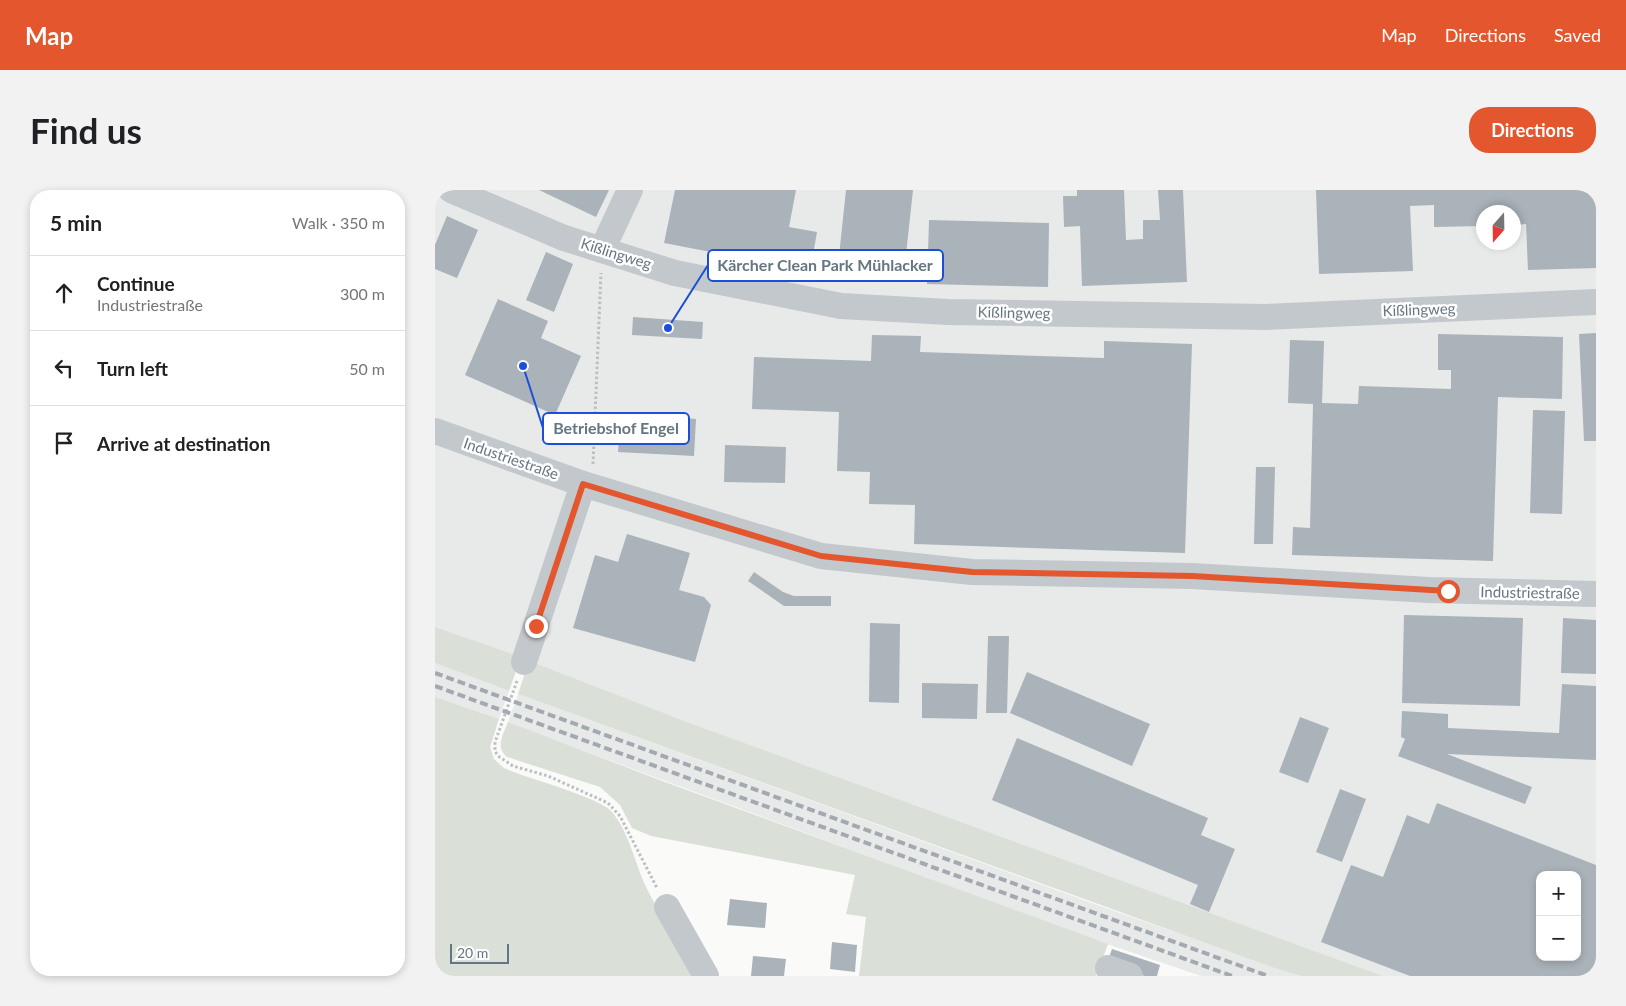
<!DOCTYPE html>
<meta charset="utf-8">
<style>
body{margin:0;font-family:Lato,sans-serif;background:#f2f2f2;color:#202124}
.controls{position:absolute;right:15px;bottom:15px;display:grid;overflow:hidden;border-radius:10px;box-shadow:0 2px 8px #0003}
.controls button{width:45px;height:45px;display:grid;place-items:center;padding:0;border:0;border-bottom:1px solid #e0e0e0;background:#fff;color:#202124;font:25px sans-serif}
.compass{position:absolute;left:1041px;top:15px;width:45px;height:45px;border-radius:50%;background:#fff;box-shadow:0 2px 8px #0003;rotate:200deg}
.scale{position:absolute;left:15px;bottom:12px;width:59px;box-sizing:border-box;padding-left:5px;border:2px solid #657683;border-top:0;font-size:14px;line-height:18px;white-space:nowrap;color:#657683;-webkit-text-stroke:4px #fff;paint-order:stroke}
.stop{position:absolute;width:15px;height:15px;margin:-11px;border:4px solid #e4572e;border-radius:50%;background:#fff}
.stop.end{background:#e4572e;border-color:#fff;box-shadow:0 1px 5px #0008}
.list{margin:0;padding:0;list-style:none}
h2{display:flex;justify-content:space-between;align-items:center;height:65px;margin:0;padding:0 20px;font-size:21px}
h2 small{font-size:16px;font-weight:400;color:#757577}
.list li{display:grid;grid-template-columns:32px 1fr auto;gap:15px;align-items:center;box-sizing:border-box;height:75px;padding:0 20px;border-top:1px solid #e0e0e0}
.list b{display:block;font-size:19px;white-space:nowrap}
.list p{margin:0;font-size:16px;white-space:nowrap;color:#757577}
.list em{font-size:16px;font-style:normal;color:#757577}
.icon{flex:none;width:28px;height:28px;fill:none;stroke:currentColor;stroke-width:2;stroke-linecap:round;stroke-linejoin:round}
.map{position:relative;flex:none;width:1161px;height:786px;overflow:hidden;border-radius:20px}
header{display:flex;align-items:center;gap:30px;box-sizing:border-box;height:70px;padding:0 25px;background:#e4572e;color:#fff}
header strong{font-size:24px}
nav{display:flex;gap:28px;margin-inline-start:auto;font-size:18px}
.intro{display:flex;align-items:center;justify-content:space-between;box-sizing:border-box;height:120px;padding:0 30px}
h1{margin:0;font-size:35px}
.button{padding:12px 22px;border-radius:20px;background:#e4572e;color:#fff;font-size:18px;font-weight:700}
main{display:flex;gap:30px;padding:0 30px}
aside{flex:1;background:#fff;border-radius:20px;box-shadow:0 2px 8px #0003}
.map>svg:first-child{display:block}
</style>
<header>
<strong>Map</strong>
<nav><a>Map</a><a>Directions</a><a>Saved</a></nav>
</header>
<div class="intro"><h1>Find us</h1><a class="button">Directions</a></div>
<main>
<aside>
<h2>5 min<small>Walk · 350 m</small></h2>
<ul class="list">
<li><svg class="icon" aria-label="ahead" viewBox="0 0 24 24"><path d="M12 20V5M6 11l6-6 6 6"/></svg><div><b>Continue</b><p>Industriestraße</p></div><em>300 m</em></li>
<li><svg class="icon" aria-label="left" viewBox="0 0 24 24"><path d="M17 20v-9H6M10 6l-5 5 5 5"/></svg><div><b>Turn left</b></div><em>50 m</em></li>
<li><svg class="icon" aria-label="arrive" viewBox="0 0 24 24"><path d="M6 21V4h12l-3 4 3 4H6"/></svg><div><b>Arrive at destination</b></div></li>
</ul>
</aside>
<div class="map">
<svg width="1161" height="786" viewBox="0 0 1161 786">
<rect width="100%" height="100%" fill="#fafaf8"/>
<g fill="#e8e9e9" fill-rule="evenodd">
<path d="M0 0H1161V786H948L252 532 0 437ZM1048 22H1078V52H1048ZM1105 685H1142V767H1105Z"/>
<polygon points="0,473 74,501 64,529 0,507"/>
<polygon points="83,504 668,717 866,786 766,786 663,751 87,538 73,532"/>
</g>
<g fill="#dadfd7">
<polygon points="0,437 86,467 74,501 0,473"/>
<polygon points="94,471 252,532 948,786 866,786 837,777 83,504"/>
<path d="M0 507 64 529 55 557 59 569 69 578C91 588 160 606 175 620 193 638 201 677 212 699 227 729 246 756 259 786H0Z"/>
<path d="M73 532 230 592 673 754 661 786H424L431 727 411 724 420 685 216 646 197 638 185 615 165 597 72 567C60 557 68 545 73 532Z"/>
</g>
<g fill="#aab3b9" fill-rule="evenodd">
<polygon points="104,0 174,0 161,27"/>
<polygon points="240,0 361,0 354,37 382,42 375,81 229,53"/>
<polygon points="411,0 478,0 468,92 402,85"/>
<polygon points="642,0 689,0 691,50 708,49 708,30 725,30 723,0 748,0 752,92 647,96 645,36 629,37 628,6 642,6"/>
<polygon points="881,0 1161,0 1161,78 1093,80 1091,34 1078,35 1078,22 1048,22 1048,36 999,37 999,15 975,16 978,81 884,84"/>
<polygon points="12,26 43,40 22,88 0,79 0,55"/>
<polygon points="494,30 614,33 613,97 492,94"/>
<polygon points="111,62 138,74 119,122 91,110"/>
<polygon points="63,109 113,131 106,148 146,166 120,225 30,185"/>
<polygon points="198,127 268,132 267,149 197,145"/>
<polygon points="1161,143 1161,251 1149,251 1144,144"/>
<polygon points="1003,144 1128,147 1127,209 1063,207 1058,371 857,365 858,337 875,338 878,214 853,213 855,150 889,151 887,213 923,214 924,196 1016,199 1016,180 1003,180"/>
<polygon points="437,145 486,146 485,162 669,168 669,151 757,154 750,363 479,354 480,315 434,314 435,282 402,281 404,222 317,219 319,167 436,171"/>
<polygon points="1098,220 1130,221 1127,324 1095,323"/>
<polygon points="186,224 261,229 259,266 183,262"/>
<polygon points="290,255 351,257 350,293 289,292"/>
<polygon points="821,277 840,277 838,354 819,354"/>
<polygon points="192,344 255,363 244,400 269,407 276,415 260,472 138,438 160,365 183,372"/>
<polygon points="319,382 348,402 359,406 396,406 396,416 349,416 313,391"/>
<polygon points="969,425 1088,428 1085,516 967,513"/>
<polygon points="1128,428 1161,430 1161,484 1126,483"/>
<polygon points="435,433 465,434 464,513 434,512"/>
<polygon points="553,446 574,446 572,523 551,523"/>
<polygon points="592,482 715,534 697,576 575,523"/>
<polygon points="487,493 543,494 542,529 487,528"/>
<polygon points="1127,494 1161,496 1161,570 1012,564 1097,597 1090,614 963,566 970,549 966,547 967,521 1013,524 1013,538 1124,543"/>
<polygon points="865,527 894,538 873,593 844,582"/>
<polygon points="582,548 773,628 766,645 800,659 774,722 755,714 763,695 557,610"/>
<polygon points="905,599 931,609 907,672 881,662"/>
<path d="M1002 613 1161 675V786H975L886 752 916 675 948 687 972 625 994 634ZM1105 685H1142V767H1105Z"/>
<polygon points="295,709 332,713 330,738 292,735"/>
<polygon points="397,752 422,755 420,782 395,779"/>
<polygon points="677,759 725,775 722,786 710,786 672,773"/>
<polygon points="318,766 351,769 349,786 316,786"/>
</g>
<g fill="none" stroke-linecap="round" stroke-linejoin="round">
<g stroke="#bbbfc2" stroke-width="3" stroke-dasharray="2.5 2.5" stroke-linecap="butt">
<polyline points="158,274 166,83"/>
<polyline points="82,491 60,552 60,561 63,566 78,576 113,586 173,613 185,626 222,698"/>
</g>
<g stroke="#c3c8cc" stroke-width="26">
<polyline points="16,0 129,48 240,83 406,116 513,122 831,127 1161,112"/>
<polyline points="167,60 195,0"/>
<polyline points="0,241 148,294 386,366 537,382 757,386 994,400 1161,404"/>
<polyline points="89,472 148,294"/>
<polyline points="232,717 271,786"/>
<polyline points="673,778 695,786"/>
</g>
<g stroke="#a2aab0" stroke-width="4" stroke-dasharray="8 4" stroke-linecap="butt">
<polyline points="0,483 833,786"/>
<polyline points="0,496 797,786"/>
</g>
</g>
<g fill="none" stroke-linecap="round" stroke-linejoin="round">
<polyline stroke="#e4572e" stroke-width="6" points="101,436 148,294 386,366 537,382 757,386 1013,401"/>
</g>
<g text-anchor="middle" stroke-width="5" stroke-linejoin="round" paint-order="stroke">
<g font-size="15" fill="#657683" stroke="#fff">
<text transform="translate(181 64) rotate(17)" y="5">Kißlingweg</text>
<text transform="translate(984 120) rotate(-2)" y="5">Kißlingweg</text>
<text transform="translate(579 123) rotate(1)" y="5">Kißlingweg</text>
<text transform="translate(76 269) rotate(19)" y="5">Industriestraße</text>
<text transform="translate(1095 403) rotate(1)" y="5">Industriestraße</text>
</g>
</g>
<path fill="none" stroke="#1d4ed8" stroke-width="2" d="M233 138L273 75M88 176L108 238"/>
<g fill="#1d4ed8" stroke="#fff" stroke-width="2">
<circle cx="233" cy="138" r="5"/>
<circle cx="88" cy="176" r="5"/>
</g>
<g fill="#fff" stroke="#1d4ed8" stroke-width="2">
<rect x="273" y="60" width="235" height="31" rx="5"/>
<rect x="108" y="223" width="146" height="31" rx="5"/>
</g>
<g font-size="16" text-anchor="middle" font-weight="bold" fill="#657683">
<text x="390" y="81">Kärcher Clean Park Mühlacker</text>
<text x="181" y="244">Betriebshof Engel</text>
</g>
</svg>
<div class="controls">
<button>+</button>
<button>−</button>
</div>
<svg class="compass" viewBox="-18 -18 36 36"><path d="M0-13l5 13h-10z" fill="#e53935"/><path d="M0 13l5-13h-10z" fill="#757577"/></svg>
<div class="scale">20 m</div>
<div class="stop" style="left:1013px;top:401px"></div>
<div class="stop end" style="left:101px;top:436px"></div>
</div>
</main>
